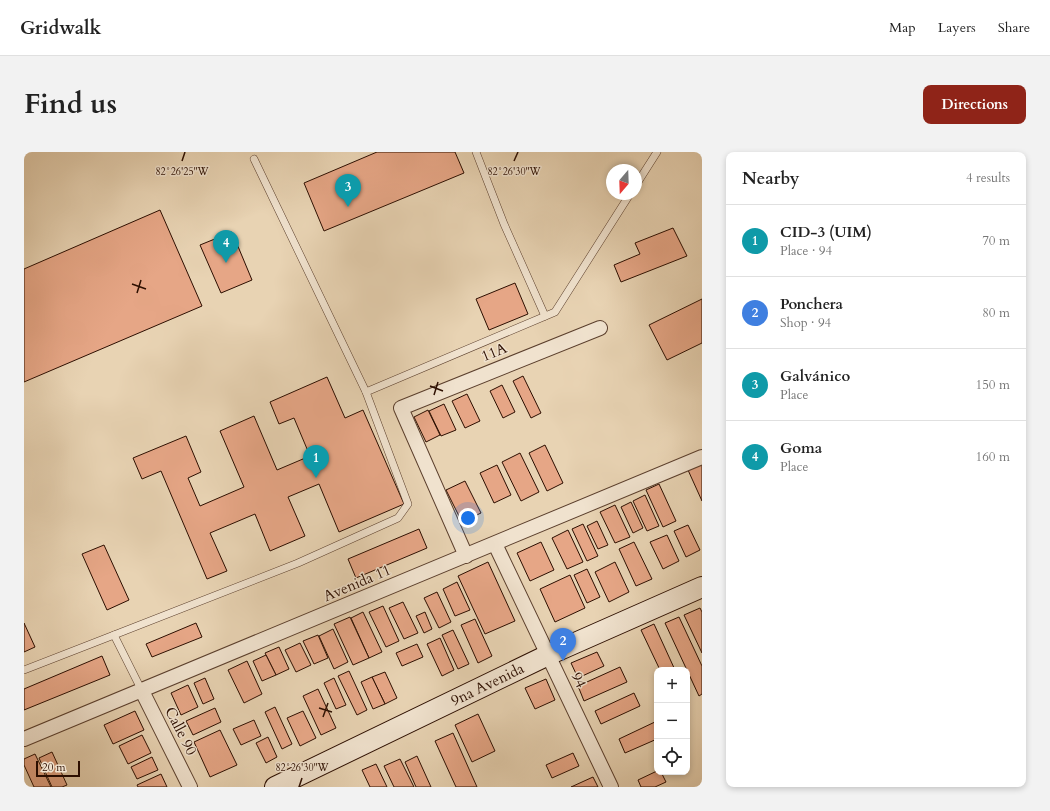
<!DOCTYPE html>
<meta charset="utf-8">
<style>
body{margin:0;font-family:Cardo,serif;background:#f2f2f2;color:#222}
.controls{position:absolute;right:12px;bottom:12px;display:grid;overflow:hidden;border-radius:8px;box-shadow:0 2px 6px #0003}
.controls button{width:36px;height:36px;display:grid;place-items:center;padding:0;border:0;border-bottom:1px solid #e0e0e0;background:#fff;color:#222;font:20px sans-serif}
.compass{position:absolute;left:582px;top:12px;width:36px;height:36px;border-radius:50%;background:#fff;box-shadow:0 2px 6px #0003;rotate:199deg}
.scale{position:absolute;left:12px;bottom:10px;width:44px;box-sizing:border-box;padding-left:4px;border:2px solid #2c0e00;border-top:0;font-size:11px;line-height:14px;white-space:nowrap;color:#2c0e00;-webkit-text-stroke:3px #f0e2ce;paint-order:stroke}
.you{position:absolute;left:444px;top:366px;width:14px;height:14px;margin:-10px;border:3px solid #fff;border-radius:50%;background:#1a73e8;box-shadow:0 0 0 6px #1a73e833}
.badge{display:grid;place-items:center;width:26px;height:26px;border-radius:50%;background:#8f2418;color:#fff;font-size:13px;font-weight:700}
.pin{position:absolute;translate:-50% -33px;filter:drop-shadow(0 1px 2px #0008)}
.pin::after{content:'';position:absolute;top:21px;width:14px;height:12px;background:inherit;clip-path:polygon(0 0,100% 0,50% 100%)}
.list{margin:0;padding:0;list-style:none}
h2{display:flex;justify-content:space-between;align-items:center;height:52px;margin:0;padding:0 16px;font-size:17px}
h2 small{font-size:13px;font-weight:400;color:#767676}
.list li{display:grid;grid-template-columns:26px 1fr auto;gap:12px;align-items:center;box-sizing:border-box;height:72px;padding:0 16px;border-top:1px solid #e0e0e0}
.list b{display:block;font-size:15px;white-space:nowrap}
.list p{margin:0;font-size:13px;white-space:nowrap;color:#767676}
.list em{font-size:13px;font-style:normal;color:#767676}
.icon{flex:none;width:22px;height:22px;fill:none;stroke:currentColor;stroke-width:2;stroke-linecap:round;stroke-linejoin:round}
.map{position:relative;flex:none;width:678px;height:635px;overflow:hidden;border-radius:8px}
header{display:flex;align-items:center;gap:24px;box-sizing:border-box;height:56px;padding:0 20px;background:#fff;border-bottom:1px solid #e0e0e0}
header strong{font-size:19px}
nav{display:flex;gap:22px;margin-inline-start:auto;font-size:14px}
.intro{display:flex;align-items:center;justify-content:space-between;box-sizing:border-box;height:96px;padding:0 24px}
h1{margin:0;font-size:28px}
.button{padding:10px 18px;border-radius:8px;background:#8f2418;color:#fff;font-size:14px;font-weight:700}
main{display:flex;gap:24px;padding:0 24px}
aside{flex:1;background:#fff;border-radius:8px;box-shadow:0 2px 6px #0003}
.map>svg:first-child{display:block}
</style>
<header>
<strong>Gridwalk</strong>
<nav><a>Map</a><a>Layers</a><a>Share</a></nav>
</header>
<div class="intro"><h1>Find us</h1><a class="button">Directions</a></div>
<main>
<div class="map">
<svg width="678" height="635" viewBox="0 0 678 635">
<rect width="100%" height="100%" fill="#e8d3b3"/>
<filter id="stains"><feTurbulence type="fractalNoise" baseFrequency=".005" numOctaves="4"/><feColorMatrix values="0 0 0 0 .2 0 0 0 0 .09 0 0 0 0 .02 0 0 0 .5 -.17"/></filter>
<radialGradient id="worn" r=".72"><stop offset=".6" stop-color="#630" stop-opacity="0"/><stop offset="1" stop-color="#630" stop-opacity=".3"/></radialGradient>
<g fill="#e6a686" stroke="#2c0e00">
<polygon points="353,0 431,0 440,21 300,79 280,31"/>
<polygon points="136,58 178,154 0,230 0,117"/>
<polygon points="649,76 663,104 597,130 590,113 616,102 611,91"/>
<polygon points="208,80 228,128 197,141 176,93"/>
<polygon points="491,131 504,162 465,178 452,147"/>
<polygon points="678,147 678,191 643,208 625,173"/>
<polygon points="499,224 517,261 507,266 489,229"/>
<polygon points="303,225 321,266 339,258 380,352 315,380 295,332 264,345 281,384 246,399 231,362 186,381 203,419 183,427 137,319 118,327 109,306 162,284 177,320 164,326 176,354 220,335 196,279 230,264 253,318 286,304 270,266 255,272 246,250"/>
<polygon points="478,233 491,260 479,266 466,239"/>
<polygon points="443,242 456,269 441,276 428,249"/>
<polygon points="420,252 432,278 417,284 405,259"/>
<polygon points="404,258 416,283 402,290 390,265"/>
<polygon points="521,293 539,331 523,339 505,301"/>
<polygon points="496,301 515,340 497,349 478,310"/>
<polygon points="678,312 678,349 664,318"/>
<polygon points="473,313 487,343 470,351 456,321"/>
<polygon points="441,329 457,361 438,370 422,338"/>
<polygon points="635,332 652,369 639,375 622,338"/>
<polygon points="621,343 635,374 623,379 609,349"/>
<polygon points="607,350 619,376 609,381 597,355"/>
<polygon points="591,353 606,385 591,391 576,360"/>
<polygon points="573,369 584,393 574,397 563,374"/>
<polygon points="559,372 574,404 563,409 548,377"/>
<polygon points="664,373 676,398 662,405 650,379"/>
<polygon points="395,377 403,396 332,426 324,407"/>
<polygon points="544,378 559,410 543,417 528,386"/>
<polygon points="643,383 655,409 639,417 626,390"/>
<polygon points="517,390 530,418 506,429 493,401"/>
<polygon points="610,390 628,427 612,434 595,397"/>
<polygon points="80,393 105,448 83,458 58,402"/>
<polygon points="464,410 491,469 461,482 434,424"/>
<polygon points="591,410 605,440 585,450 571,420"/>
<polygon points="563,417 576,445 563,451 550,423"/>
<polygon points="546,423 561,456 531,470 516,437"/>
<polygon points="433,430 446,458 431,464 419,437"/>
<polygon points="413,440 427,470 415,476 400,446"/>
<polygon points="379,450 394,481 380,487 365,456"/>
<polygon points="359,454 375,489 362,495 345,460"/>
<polygon points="676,456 678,460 678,501 660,463"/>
<polygon points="339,460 358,500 345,506 327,466"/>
<polygon points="401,460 408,477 400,481 392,464"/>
<polygon points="326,465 345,506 329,513 310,472"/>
<polygon points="655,465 678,514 678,542 675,544 641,471"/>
<polygon points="451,467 468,504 454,511 437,473"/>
<polygon points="0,471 11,495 0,500"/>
<polygon points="172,471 178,485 128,505 122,492"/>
<polygon points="630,472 651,518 636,518 617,478"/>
<polygon points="309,477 324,510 310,517 295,484"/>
<polygon points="429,478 445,512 434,517 418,483"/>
<polygon points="294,483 304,506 290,512 279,489"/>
<polygon points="416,486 430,518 418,524 403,492"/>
<polygon points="276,491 287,513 272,520 261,498"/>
<polygon points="393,492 399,505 378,514 372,501"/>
<polygon points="255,495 265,517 252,523 241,501"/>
<polygon points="573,500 580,514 554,526 547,511"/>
<polygon points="242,503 252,523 238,529 229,509"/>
<polygon points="78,504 86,523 0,558 0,537"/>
<polygon points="223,509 238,542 220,551 204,518"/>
<polygon points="596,515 603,530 560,549 554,534"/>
<polygon points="325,519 343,558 333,563 314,524"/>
<polygon points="361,520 373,546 361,552 348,525"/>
<polygon points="348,525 361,552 349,557 337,530"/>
<polygon points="181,526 190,547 179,552 170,531"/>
<polygon points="310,526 322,553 312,557 300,531"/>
<polygon points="522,527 531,548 511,557 501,536"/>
<polygon points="164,533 174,555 157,563 147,541"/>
<polygon points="294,537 312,576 297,583 279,544"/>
<polygon points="610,541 616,554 577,572 571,559"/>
<polygon points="251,555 268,592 258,597 241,560"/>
<polygon points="191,556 197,570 169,583 162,569"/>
<polygon points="111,559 120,578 89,592 80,573"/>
<polygon points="279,559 292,586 276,594 263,566"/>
<polygon points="454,562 471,599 448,610 431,573"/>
<polygon points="230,568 237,584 217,593 209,577"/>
<polygon points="633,569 633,587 601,601 595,587"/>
<polygon points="196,578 213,613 186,625 170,590"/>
<polygon points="429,581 453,635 432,635 411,589"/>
<polygon points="118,583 127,601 104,612 95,594"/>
<polygon points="244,585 253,605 242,611 232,591"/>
<polygon points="28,600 43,633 38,635 28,635 15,606"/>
<polygon points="549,601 555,614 528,626 522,613"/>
<polygon points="11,602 27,635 10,635 0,613 0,607"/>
<polygon points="393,604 407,635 392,635 381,610"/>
<polygon points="128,605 134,618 113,627 107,615"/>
<polygon points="376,607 390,635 370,635 360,614"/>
<polygon points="352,612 363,635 346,635 338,618"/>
<polygon points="633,619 637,620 642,630 631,635 617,635 614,628"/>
<polygon points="137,622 143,635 114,635 113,633"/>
<polygon points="569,625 574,635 547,635"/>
</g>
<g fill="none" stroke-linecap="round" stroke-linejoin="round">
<defs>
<g id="service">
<polyline points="452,0 480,72 521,164"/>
<polyline points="230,7 342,240"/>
<polyline points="612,33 633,0"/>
<polyline points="0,518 90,483"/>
<polyline points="118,539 90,483 274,411 374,366 384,352 342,240 531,160 606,42"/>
</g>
<g id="minor">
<polyline points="471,392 587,635"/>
<polyline points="442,404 377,256 576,176"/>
<polyline points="118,539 166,635"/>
<polyline points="0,587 678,305"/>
</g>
<g id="secondary">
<path id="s1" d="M251 635 524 503 678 435"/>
</g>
</defs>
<use href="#service" stroke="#5b3f2d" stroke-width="8"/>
<use href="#minor" stroke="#5b3f2d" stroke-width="16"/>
<use href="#secondary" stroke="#2c0e00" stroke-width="22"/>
<use href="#service" stroke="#f0e2ce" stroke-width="7"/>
<use href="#minor" stroke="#f0e2ce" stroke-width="14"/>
<use href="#secondary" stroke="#f0e2ce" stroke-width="20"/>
</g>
<path fill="none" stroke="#2c0e00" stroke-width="1.5" d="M158 9 161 0M490 9 494 0M108 132 122 137M113 141 117 128M406 234 419 239M410 243 414 230M295 556 308 560M299 565 304 551M275 635 278 626"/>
<g text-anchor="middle" stroke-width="3" stroke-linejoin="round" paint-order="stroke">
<g font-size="15" fill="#2c0e00" stroke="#f0e2ce">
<text transform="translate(470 200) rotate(-22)" y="5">11A</text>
<text transform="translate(333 431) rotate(-23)" y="5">Avenida 11</text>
<text transform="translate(555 528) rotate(65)" y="5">94</text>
<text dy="5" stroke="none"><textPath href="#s1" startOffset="236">9na Avenida</textPath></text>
<text transform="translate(157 579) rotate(63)" y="5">Calle 90</text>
</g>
</g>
<g font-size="10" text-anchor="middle" fill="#2c0e00" stroke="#f0e2ce" stroke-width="3" stroke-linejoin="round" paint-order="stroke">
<text x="158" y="23">82°26'25"W</text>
<text x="490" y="23">82°26'30"W</text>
<text x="278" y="619">82°26'30"W</text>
</g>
<rect width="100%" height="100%" filter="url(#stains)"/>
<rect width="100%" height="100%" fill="url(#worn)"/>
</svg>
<div class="controls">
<button>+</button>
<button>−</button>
<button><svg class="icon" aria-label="locate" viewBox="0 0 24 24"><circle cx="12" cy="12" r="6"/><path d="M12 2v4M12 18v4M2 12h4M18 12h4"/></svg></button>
</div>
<svg class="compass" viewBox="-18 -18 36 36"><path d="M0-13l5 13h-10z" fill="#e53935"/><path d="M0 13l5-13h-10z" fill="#767676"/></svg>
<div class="scale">20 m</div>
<div class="you"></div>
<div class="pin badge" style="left:292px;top:326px;background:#0f9aa8">1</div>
<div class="pin badge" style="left:539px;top:509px;background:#3f7fe0">2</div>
<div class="pin badge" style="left:324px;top:55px;background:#0f9aa8">3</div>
<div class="pin badge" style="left:202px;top:111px;background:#0f9aa8">4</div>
</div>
<aside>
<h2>Nearby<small>4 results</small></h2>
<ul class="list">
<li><span class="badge" style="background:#0f9aa8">1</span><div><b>CID-3 (UIM)</b><p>Place · 94</p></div><em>70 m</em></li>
<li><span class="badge" style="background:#3f7fe0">2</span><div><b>Ponchera</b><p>Shop · 94</p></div><em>80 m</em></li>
<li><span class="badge" style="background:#0f9aa8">3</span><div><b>Galvánico</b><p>Place</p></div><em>150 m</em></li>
<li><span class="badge" style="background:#0f9aa8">4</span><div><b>Goma</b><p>Place</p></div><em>160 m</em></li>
</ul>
</aside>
</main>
